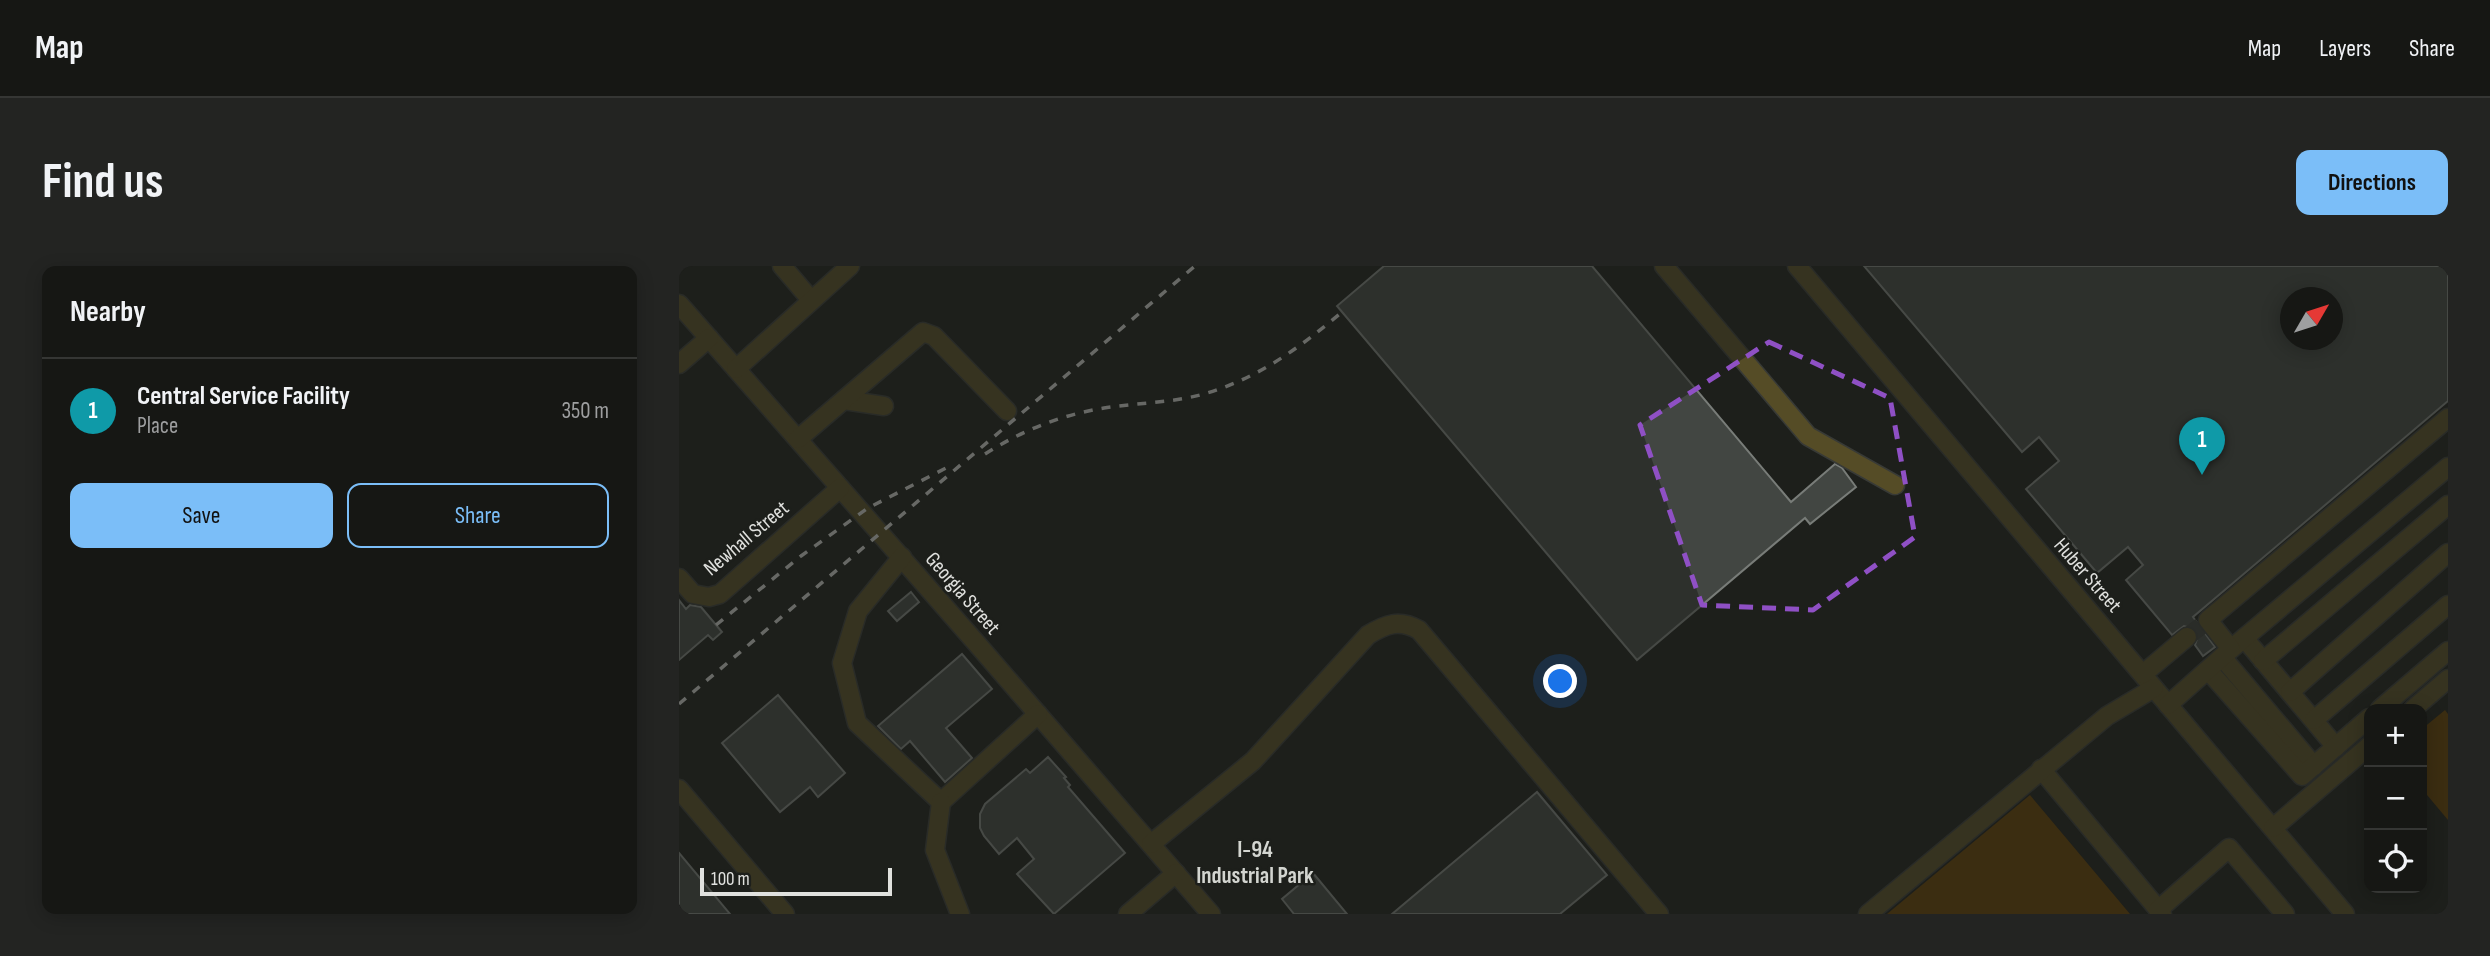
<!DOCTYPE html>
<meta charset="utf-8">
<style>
body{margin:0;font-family:"Sofia Sans Condensed",sans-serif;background:#232422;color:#f1f3f6}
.controls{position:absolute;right:21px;bottom:21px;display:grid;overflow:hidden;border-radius:14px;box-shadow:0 4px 18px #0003}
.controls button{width:63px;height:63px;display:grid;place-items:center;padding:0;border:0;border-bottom:2px solid #353634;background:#161714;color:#f1f3f6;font:35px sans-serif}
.compass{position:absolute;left:1601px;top:21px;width:63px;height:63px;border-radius:50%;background:#161714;box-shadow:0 4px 18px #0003;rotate:51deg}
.scale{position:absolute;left:21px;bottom:18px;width:192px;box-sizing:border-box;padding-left:7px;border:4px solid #e0e1de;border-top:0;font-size:19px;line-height:24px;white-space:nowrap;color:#e0e1de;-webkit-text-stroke:5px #1d1f1b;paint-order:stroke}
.you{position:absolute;left:882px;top:416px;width:24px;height:24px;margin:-18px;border:5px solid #fff;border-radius:50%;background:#1a73e8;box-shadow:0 0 0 10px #1a73e833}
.badge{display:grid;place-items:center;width:46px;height:46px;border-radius:50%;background:#7bbef8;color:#fff;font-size:23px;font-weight:700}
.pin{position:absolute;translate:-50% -58px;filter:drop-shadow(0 2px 4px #0008)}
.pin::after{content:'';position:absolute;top:37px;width:24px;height:21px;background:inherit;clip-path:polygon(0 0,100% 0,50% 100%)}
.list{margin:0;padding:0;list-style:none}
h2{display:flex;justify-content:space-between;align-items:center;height:91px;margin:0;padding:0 28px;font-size:30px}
h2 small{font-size:23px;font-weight:400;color:#9e9fa0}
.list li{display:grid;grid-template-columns:46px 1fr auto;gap:21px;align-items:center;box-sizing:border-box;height:105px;padding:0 28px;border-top:2px solid #353634}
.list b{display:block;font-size:26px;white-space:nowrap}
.list p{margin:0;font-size:23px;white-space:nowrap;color:#9e9fa0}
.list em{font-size:23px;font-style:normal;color:#9e9fa0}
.actions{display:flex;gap:14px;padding:21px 28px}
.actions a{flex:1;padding:16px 0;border:2px solid #7bbef8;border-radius:14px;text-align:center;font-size:24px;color:#7bbef8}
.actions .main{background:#7bbef8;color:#111}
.icon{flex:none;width:38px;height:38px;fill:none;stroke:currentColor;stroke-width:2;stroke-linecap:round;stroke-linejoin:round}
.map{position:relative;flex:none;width:1769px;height:648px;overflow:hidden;border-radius:14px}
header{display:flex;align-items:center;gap:42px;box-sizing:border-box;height:98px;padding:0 35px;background:#161714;border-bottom:2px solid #353634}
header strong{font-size:33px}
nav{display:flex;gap:38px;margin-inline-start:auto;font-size:24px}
.intro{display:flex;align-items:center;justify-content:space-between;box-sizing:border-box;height:168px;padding:0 42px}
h1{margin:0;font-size:49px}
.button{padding:18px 32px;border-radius:14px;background:#7bbef8;color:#111;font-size:24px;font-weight:700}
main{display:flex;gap:42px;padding:0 42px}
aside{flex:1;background:#161714;border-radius:14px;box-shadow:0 4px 18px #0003}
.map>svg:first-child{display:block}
</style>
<header>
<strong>Map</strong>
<nav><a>Map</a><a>Layers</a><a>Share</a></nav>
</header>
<div class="intro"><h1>Find us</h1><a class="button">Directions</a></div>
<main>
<aside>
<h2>Nearby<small></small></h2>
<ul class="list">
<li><span class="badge" style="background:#0f9aa8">1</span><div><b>Central Service Facility</b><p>Place</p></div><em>350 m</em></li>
</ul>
<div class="actions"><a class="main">Save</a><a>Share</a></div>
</aside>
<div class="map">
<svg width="1769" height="648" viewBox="0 0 1769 648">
<rect width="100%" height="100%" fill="#1d1f1b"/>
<g fill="#603e06">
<polygon points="1766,444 1769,448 1769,554 1743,523 1743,463"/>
<polygon points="1351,529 1451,648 1207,648 1208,648"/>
</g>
<g fill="#424642" stroke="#787c78" stroke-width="2" fill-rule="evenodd">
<polygon points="705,0 913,0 1112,236 1156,198 1163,202 1177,221 1131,258 1126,252 958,394 658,40"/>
<path d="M1185 0H1769V135L1514 351 1536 381 1524 390 1516 379 1519 370 1516 363 1505 360 1493 369 1447 314 1464 299 1449 281 1418 307 1347 223 1380 195 1360 171 1343 186ZM1612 32H1654V74H1612Z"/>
<polygon points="232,326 240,336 218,355 209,345"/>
<polygon points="0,334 7,343 11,339 22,341 43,366 34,374 29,369 0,394"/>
<polygon points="283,388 313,423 267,462 293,492 266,516 231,475 222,483 199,460"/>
<polygon points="99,429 166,507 139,531 131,521 101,546 43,477"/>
<polygon points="369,491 387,511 385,512 391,519 389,521 446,587 375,648 338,608 355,593 338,572 320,588 305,570 301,562 301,548 306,538 347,503 351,507"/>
<polygon points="858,526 928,609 881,648 713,648"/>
<polygon points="0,587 51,648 0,648"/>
<polygon points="634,607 668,648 615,648 603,633"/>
</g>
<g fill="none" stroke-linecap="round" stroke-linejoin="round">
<polyline stroke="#3a3c38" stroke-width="18" stroke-dasharray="18 9" stroke-linecap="butt" points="1508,371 1522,360"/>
<defs>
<g id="minor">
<polyline points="103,0 132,34"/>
<polyline points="985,0 1129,170 1216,219"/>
<polyline points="1118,0 1666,648"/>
<polyline points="0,38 299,379 532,648"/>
<polyline points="0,98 30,72"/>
<polyline points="57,103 171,0"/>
<polyline points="165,134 205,140"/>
<polyline points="119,173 244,66 255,70 328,145"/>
<polyline points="223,291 179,345 163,397 178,457 262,536 359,448"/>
<polyline points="0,312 14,328 30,331 41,328 161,222"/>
<polyline points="1565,372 1657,481"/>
<polyline points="1552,383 1769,201"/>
<polyline points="1543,391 1635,500"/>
<polyline points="1584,395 1769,239"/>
<polyline points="1529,404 1623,510 1690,452"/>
<polyline points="1464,408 1508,371"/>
<polyline points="1611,426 1769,287"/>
<polyline points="1489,439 1552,383 1529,354 1769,152"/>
<polyline points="1701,443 1769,385"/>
<polyline points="1734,443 1769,413"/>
<polyline points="1635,454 1769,339"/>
<polyline points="1362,503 1483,648"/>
<polyline points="0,523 106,648"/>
<polyline points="262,536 256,584 281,648"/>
<polyline points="1594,562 1690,480"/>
<path d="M472 578 574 495 689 369C707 358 720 353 740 364L980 648"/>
<polyline points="1479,644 1550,582 1606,648"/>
<polyline points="449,648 497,607"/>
<polyline points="1189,648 1428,450 1475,422"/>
</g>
</defs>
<use href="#minor" stroke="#383a36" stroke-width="21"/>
<use href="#minor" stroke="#554c26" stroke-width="18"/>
<g stroke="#c1c2bf" stroke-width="3.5" stroke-dasharray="9 9" stroke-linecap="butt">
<path d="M306 188C344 164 382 149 425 142 457 137 490 137 521 129 577 114 619 83 663 46"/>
<polyline points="37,359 122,290 189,242 271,200"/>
<polyline points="0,438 516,0"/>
</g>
</g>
<path d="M0 0H1769V648H0ZM1090 76 1211 132 1236 271 1134 344 1023 339 961 159Z" fill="#1d1f1b" fill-opacity=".55" fill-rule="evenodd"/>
<path fill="none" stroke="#8f50c5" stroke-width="5" stroke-dasharray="14 9" stroke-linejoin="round" d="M1090 76 1211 132 1236 271 1134 344 1023 339 961 159Z"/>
<g text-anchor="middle" stroke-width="5" stroke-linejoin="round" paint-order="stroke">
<g font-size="21" fill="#e0e1de" stroke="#1d1f1b">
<text transform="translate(67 272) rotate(-40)" y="7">Newhall Street</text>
<text transform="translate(1409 309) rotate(49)" y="7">Huber Street</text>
<text transform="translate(284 327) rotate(49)" y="7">Georgia Street</text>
</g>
<g font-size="23" font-weight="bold" fill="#d3d5d0" stroke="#1d1f1b">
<text x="576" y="591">I-94<tspan x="576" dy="26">Industrial Park</tspan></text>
</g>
</g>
</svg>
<div class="controls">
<button>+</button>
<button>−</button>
<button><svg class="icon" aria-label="locate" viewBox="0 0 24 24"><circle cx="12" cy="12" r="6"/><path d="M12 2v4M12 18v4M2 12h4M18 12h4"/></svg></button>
</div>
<svg class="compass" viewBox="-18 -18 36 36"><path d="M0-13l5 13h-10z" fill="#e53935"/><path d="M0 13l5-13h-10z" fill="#9e9fa0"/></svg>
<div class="scale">100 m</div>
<div class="you"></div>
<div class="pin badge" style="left:1523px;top:209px;background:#0f9aa8">1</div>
</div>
</main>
